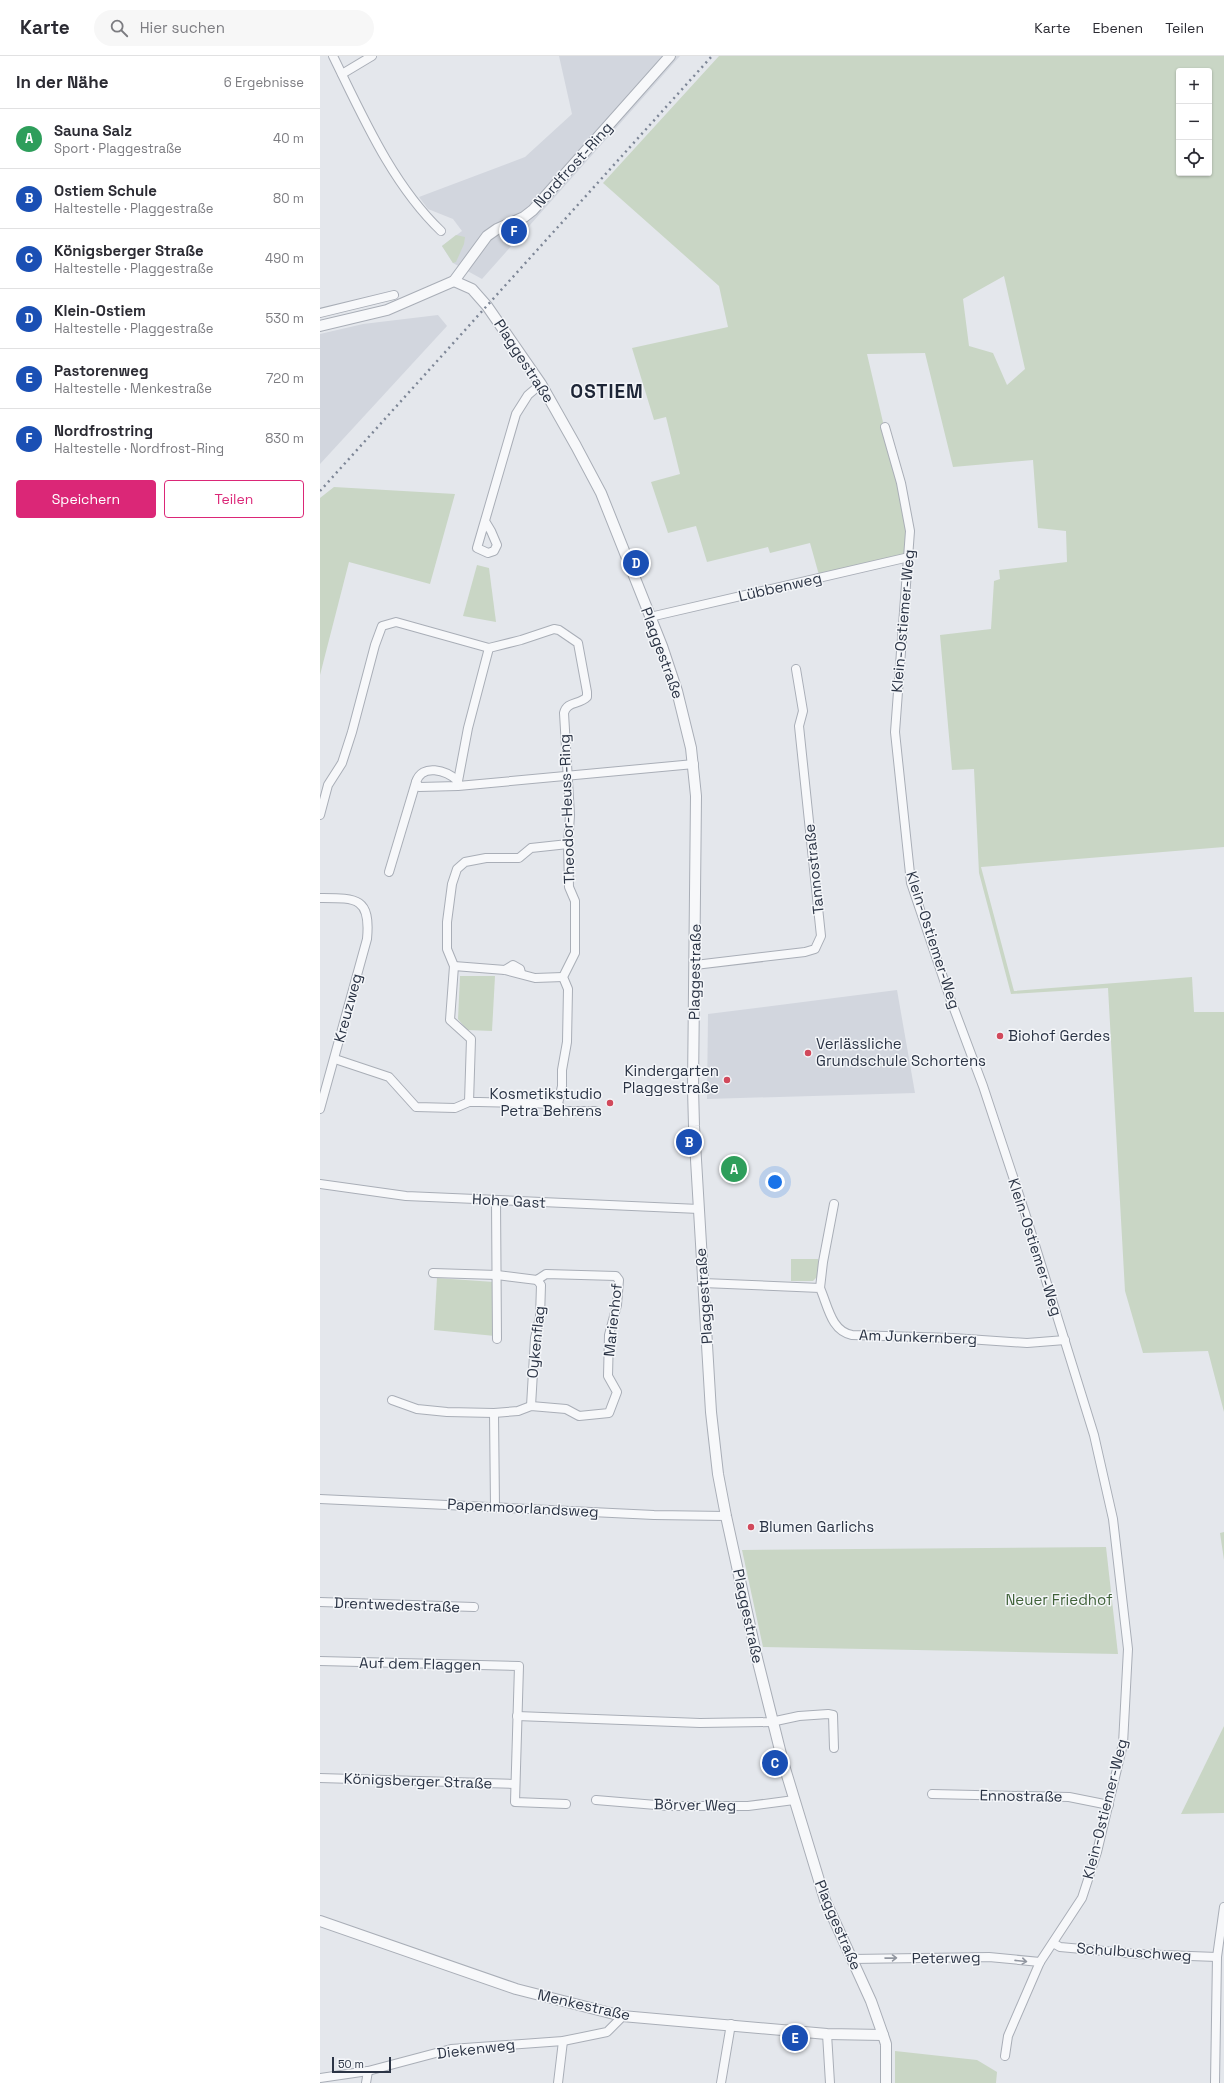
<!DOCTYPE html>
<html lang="de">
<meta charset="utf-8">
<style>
body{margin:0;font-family:"Space Grotesk",sans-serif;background:#f7f7f7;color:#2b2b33}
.controls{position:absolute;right:12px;top:12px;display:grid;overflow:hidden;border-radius:4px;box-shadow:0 1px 3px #0004}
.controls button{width:36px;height:36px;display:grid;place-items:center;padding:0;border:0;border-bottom:1px solid #e1e1e2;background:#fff;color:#2b2b33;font:20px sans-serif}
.scale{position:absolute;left:12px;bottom:10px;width:59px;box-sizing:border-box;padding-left:4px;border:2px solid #2b3445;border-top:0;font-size:11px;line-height:14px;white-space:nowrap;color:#2b3445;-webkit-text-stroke:3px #f4f6f9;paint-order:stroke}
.you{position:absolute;left:455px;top:1126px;width:14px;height:14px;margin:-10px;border:3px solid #fff;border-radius:50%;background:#1a73e8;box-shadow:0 0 0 6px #1a73e833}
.badge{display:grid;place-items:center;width:26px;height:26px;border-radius:50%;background:#db2777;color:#fff;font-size:13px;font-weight:700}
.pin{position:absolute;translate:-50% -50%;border:2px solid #fff;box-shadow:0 1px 4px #0006}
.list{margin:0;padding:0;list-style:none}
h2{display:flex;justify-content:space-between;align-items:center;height:52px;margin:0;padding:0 16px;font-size:17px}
h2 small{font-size:13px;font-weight:400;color:#7c7c81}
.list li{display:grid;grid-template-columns:26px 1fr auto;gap:12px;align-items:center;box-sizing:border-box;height:60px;padding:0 16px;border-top:1px solid #e1e1e2}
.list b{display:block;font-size:15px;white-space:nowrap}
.list p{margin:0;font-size:13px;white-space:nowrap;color:#7c7c81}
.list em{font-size:13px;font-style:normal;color:#7c7c81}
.actions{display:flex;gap:8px;padding:12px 16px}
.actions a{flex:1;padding:9px 0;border:1px solid #db2777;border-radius:4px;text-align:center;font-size:14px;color:#db2777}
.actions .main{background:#db2777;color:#fff}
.icon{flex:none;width:22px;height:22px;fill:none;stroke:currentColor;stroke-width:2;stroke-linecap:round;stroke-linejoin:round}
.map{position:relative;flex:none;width:904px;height:2027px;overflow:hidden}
header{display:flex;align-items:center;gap:24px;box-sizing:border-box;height:56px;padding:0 20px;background:#fff;border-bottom:1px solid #e1e1e2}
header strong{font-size:19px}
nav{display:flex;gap:22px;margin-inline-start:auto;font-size:14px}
.search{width:280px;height:36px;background:#f7f7f7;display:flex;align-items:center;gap:10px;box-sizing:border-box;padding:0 14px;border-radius:22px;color:#7c7c81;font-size:15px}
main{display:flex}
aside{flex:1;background:#fff}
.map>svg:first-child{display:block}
</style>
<header>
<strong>Karte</strong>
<div class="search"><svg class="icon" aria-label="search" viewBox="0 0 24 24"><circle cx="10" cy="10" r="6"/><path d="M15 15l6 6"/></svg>Hier suchen</div>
<nav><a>Karte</a><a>Ebenen</a><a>Teilen</a></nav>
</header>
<main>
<aside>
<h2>In der Nähe<small>6 Ergebnisse</small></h2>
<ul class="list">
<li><span class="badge" style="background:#2e9e5b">A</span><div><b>Sauna Salz</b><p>Sport · Plaggestraße</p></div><em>40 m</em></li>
<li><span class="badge" style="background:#1a4fb4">B</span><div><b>Ostiem Schule</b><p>Haltestelle · Plaggestraße</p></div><em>80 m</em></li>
<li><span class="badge" style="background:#1a4fb4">C</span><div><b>Königsberger Straße</b><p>Haltestelle · Plaggestraße</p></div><em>490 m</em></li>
<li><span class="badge" style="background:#1a4fb4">D</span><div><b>Klein-Ostiem</b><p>Haltestelle · Plaggestraße</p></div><em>530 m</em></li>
<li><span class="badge" style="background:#1a4fb4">E</span><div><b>Pastorenweg</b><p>Haltestelle · Menkestraße</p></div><em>720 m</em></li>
<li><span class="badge" style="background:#1a4fb4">F</span><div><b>Nordfrostring</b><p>Haltestelle · Nordfrost-Ring</p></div><em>830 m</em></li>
</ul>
<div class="actions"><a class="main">Speichern</a><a>Teilen</a></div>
</aside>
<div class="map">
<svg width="904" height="2027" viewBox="0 0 904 2027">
<rect width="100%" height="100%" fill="#e4e7ec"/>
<g fill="#d2d6de">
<polygon points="239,0 360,0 162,223 133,207 122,190 142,175 133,163 108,153 99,141 205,101 252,58"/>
<polygon points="118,259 127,270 0,408 0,278 43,268"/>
<polygon points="577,934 595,1037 387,1043 388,958"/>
</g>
<g fill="#c9d6c5" fill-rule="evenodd">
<path d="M399 0H904V791L661 811 694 935 872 921 874 956H904V1356L888 1295 823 1297 805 1235 788 932 691 938 659 817 654 713 632 714 620 579 671 573 674 525 680 523 679 514 747 506 746 475 718 472 713 404 633 411 605 297 547 298 585 460V498L499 519 490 487 450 497 448 491 387 506 376 470 348 477 331 426 360 418 346 361 334 364 312 292 408 271 399 230 283 127ZM859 15H889V117H859ZM684 220 705 313 687 329 673 297 649 290 643 243Z"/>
<polygon points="136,179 145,181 144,188 136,206 133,207 122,190"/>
<polygon points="14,431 135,438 110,528 29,506 0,619 0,442"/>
<polygon points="157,509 169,512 176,566 143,560"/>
<polygon points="140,920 175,920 172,975 147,974 138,963"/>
<polygon points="471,1203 498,1203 498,1220 493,1225 471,1225"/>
<polygon points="117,1222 174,1226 175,1280 114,1274"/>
<polygon points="904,1476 904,1504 900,1477"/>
<polygon points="786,1491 798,1598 443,1591 422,1494"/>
<polygon points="904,1670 904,1757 861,1758"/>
<polygon points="575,1995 657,2004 677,2016 676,2027 575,2027"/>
</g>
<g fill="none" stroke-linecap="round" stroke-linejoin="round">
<defs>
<g id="minor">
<path d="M13 0C43 61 72 128 121 175"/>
<polyline points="22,18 52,0"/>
<polyline points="0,257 74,239"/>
<polyline points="565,371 581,427 590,475 575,676 591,827 630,942 663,1030 706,1160 774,1379 793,1463 808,1593 803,1688 777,1796 762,1842 720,1906 688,1980 685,2000"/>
<polyline points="165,465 171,475 177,489 174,495 168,497 157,492 196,358 208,339 221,328"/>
<polyline points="330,561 589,501"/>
<path d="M138 730V725C126 714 102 707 96 726L99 731 138 730 374 708"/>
<polyline points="0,759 8,729 22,707 32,676 55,589 62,570 76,566 169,592 148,672 138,725"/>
<polyline points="69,816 96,726"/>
<path d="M0 842C36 842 51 841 47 883L0 1053"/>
<polyline points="375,909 485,896 495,893 501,880 479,670 483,655 476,613"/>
<polyline points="134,910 185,914 215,922 243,921"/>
<polyline points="185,914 193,909 200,913 201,917"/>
<path d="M15 1003 69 1021 96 1051 135 1052 149 1046H159L238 1048 242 1030V1014L247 986 248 933 243 921 255 897V845L249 831 248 788 250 759 244 657C247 645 259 649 267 641V636L258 587 239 574 234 573 201 584 169 592"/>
<polyline points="149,1046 151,983 130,964 134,910 127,893 127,866 132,828 137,813 145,806 166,802 199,802 211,792 248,788"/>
<polyline points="238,1048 244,1055 276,1055"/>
<polyline points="0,1128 86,1140 379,1153"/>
<polyline points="176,1145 177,1283"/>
<path d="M383 1227 500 1232C508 1250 511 1275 532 1279L633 1282 707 1287 745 1284"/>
<polyline points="500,1232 503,1206 514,1148"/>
<polyline points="72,1344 97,1353 127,1356 174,1357 198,1355 211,1350 246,1353 259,1360 289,1357 297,1336 288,1320 289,1279 297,1249 299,1224 296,1220 226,1218 217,1224 177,1219 113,1217"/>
<polyline points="211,1350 215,1282 220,1261 221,1229 217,1224"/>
<polyline points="174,1357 175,1451"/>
<polyline points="0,1443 334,1459 406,1460"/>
<polyline points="0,1546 154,1551"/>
<polyline points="0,1605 199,1610 195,1746 246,1748"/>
<polyline points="197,1660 380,1667 451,1666 479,1660 508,1658 513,1659 514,1692"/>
<polyline points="0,1722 195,1728"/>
<polyline points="612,1738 749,1741 789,1749"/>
<polyline points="276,1744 348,1750 428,1750 474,1744"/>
<polyline points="733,1887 740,1891 817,1898 897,1901"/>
<polyline points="532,1903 669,1901 720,1906"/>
<polyline points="507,1978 510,2027"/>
<polyline points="0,2022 48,2015 131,1993 243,1985 287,1976 300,1963 302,1960"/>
<polyline points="46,2027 48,2015"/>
<polyline points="238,2027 243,1985"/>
<polyline points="401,2027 411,1968"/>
<polyline points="895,2027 897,1901 904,1851"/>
</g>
<g id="tertiary">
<polyline points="134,225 152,233 167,250 221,328 256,390 281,437 342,590 357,635 371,692 376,740 373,1032 374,1070 391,1356 398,1418 406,1460 437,1602 463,1706 505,1844 551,1945 563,1979 566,1988 566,2027"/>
<polyline points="0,270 67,254 134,225 167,180 177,173 204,161 213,154 350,0"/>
<polyline points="0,1865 196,1933 302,1960 507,1978 563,1979"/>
</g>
</defs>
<use href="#minor" stroke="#a9aeb7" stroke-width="10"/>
<use href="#tertiary" stroke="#a9aeb7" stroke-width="12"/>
<use href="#minor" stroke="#f7f8fa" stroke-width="8"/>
<use href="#tertiary" stroke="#f7f8fa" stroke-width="10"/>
<polyline stroke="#7d8696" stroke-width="2.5" stroke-dasharray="2 4" stroke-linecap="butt" points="0,435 392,0"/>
</g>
<defs><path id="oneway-shaft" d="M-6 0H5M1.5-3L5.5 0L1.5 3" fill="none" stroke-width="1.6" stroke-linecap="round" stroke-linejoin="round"/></defs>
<g stroke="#9196a0">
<use href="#oneway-shaft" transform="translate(571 1902) rotate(-1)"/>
<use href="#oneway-shaft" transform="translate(701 1905) rotate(6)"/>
</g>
<g fill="#d1495b" stroke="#f4f6f9" stroke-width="1.5">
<circle cx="680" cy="980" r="4"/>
<circle cx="488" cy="997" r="4"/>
<circle cx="407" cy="1024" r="4"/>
<circle cx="290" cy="1047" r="4"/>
<circle cx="431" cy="1471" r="4"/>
</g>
<g text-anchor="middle" stroke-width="3" stroke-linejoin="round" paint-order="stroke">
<g font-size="15" fill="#2b3445" stroke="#f4f6f9">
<text transform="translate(253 109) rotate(-48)" y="5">Nordfrost-Ring</text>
<text transform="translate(204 305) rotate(57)" y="5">Plaggestraße</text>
<text transform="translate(460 531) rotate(-13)" y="5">Lübbenweg</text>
<text transform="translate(583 565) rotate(-85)" y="5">Klein-Ostiemer-Weg</text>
<text transform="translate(342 597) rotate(70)" y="5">Plaggestraße</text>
<text transform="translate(247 753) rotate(-92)" y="5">Theodor-Heuss-Ring</text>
<text transform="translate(494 813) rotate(-96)" y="5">Tannostraße</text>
<text transform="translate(613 884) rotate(72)" y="5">Klein-Ostiemer-Weg</text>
<text transform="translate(375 916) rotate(-89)" y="5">Plaggestraße</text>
<text transform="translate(28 952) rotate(-75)" y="5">Kreuzweg</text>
<text transform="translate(189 1145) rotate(3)" y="5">Hohe Gast</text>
<text transform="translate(715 1191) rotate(72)" y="5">Klein-Ostiemer-Weg</text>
<text transform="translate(384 1240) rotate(-94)" y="5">Plaggestraße</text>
<text transform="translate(293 1264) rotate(-84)" y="5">Marienhof</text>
<text transform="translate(598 1281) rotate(2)" y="5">Am Junkernberg</text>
<text transform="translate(216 1286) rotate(-84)" y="5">Oykenflag</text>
<text transform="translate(203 1452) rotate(3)" y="5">Papenmoorlandsweg</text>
<text transform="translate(77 1549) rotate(2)" y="5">Drentwedestraße</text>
<text transform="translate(428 1560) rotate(78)" y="5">Plaggestraße</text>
<text transform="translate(100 1608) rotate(1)" y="5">Auf dem Flaggen</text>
<text transform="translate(98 1725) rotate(2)" y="5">Königsberger Straße</text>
<text transform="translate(701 1740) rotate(1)" y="5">Ennostraße</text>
<text transform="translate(375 1749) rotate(1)" y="5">Börver Weg</text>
<text transform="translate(785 1753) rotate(-76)" y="5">Klein-Ostiemer-Weg</text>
<text transform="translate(518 1869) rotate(67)" y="5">Plaggestraße</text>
<text transform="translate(814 1896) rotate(4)" y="5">Schulbuschweg</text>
<text transform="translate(626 1902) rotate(-1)" y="5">Peterweg</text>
<text transform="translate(264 1949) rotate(13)" y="5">Menkestraße</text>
<text transform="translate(156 1993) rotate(-7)" y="5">Diekenweg</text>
</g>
<g font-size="15" fill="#2b3445" stroke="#f4f6f9" text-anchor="start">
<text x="688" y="985">Biohof Gerdes</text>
<text x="496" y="993">Verlässliche<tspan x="496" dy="17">Grundschule Schortens</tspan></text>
<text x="399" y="1020" text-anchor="end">Kindergarten<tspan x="399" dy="17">Plaggestraße</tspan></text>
<text x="282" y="1043" text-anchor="end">Kosmetikstudio<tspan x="282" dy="17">Petra Behrens</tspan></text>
<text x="439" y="1476">Blumen Garlichs</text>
</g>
<g font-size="15" fill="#3f6138" stroke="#f4f6f9">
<text x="739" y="1549">Neuer Friedhof</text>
</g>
<g font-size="19" font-weight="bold" letter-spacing="1" fill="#1d2536" stroke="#f4f6f9">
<text x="287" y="342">OSTIEM</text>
</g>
</g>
</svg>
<div class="controls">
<button>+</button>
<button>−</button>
<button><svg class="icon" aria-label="locate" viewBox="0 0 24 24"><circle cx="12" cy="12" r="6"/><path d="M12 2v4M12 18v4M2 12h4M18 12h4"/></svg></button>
</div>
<div class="scale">50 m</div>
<div class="you"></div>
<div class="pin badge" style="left:414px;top:1113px;background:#2e9e5b">A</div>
<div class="pin badge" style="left:369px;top:1086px;background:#1a4fb4">B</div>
<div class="pin badge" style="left:455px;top:1707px;background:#1a4fb4">C</div>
<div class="pin badge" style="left:316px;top:507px;background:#1a4fb4">D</div>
<div class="pin badge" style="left:475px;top:1982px;background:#1a4fb4">E</div>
<div class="pin badge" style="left:194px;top:175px;background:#1a4fb4">F</div>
</div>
</main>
